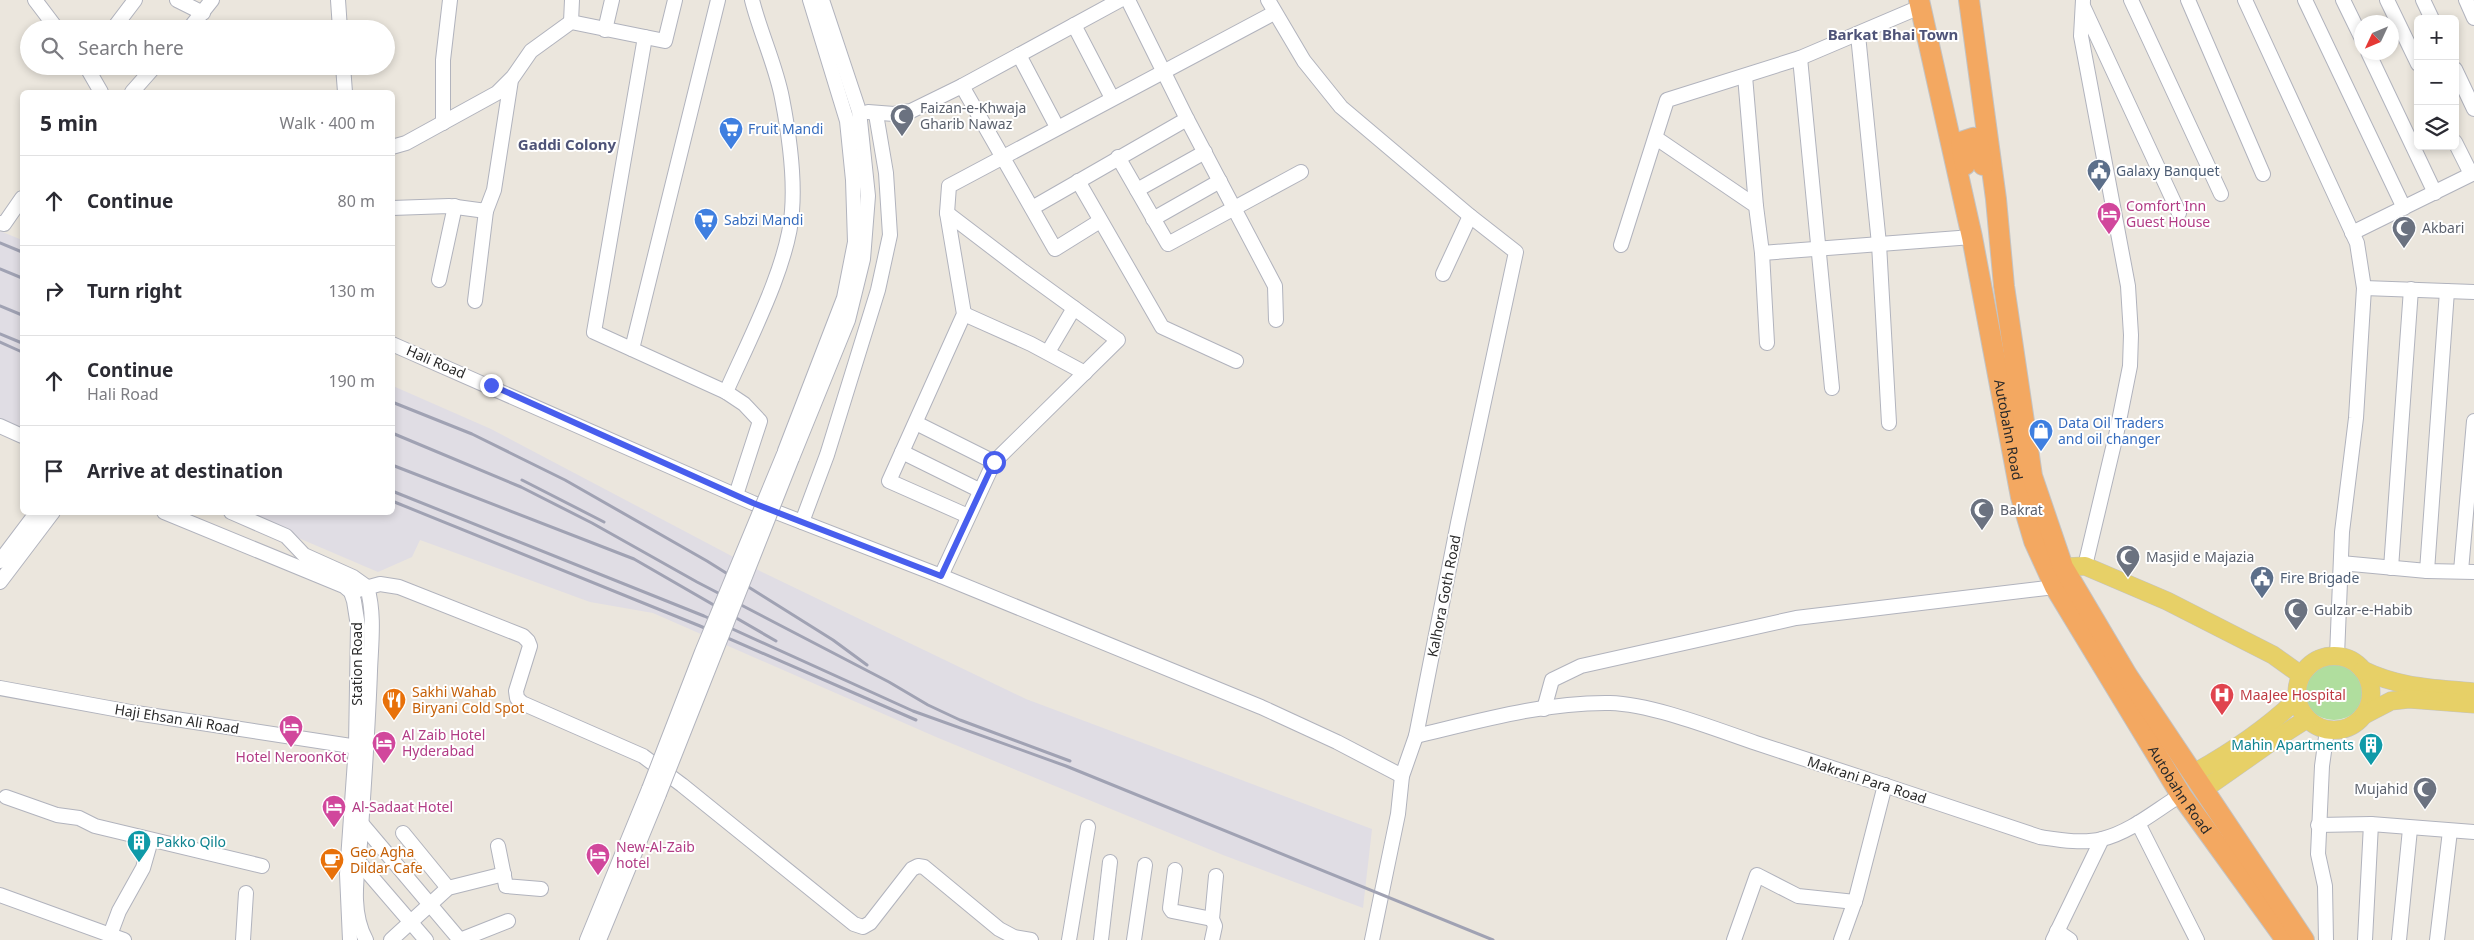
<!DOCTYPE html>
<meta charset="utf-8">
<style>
body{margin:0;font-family:"Noto Sans",sans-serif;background:#f2f2f3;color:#2b2b33}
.controls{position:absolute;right:15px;top:15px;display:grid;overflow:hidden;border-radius:8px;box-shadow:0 2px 8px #0003}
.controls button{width:45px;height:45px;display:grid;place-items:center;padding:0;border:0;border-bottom:1px solid #e1e1e2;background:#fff;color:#2b2b33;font:25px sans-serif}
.compass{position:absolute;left:2354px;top:15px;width:45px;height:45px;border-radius:50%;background:#fff;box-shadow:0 2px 8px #0003;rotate:226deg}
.stop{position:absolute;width:15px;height:15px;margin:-11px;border:4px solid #485eed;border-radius:50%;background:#fff}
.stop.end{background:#485eed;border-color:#fff;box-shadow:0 1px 5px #0008}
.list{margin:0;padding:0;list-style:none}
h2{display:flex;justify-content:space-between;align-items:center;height:65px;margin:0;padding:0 20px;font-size:21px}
h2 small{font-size:16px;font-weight:400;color:#7c7c81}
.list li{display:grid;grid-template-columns:32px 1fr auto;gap:15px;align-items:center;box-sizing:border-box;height:90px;padding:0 20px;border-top:1px solid #e1e1e2}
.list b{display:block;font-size:19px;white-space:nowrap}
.list p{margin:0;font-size:16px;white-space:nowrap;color:#7c7c81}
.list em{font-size:16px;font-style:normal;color:#7c7c81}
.icon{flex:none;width:28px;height:28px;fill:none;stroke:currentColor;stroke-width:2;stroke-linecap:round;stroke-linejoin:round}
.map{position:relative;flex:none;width:2474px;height:940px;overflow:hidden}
.search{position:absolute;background:#fff;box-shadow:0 2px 8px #0003;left:20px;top:20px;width:375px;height:55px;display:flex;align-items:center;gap:12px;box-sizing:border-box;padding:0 18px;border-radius:28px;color:#7c7c81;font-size:19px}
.panel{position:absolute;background:#fff;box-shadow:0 2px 8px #0003;left:20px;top:90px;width:375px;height:425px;border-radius:8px}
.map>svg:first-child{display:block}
</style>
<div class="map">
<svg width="2474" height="940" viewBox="0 0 2474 940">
<rect width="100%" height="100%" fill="#ebe6dd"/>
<g fill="#e0dde4">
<polygon points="0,231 22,240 22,431 0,421"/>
<polygon points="393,386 491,429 760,571 1026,699 1372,829 1363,908 1223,855 936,737 653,613 590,602 420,540 412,557 378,572 240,513 392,512"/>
</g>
<circle fill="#b0de9e" cx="2334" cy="688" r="32"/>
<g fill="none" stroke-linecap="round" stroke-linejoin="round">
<defs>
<g id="minor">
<polyline points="35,0 57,29"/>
<polyline points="177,0 203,13"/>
<polyline points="338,0 340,29"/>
<polyline points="1128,0 1187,119 1275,286 1276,320"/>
<polyline points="1268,0 1304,61 1341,107 1470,216 1516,252 1458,523 1416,736 1402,776 1398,814 1372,940"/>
<polyline points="2083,0 2081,36 2128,286 2131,335 2130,366 2117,431 2085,566"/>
<polyline points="2131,0 2221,194"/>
<polyline points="2188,0 2263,174"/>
<polyline points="2245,0 2357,243 2364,288 2356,418 2342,532 2337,656"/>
<polyline points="2305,0 2404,208"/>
<polyline points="2343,0 2362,39"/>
<polyline points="2387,0 2418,64"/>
<polyline points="2423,0 2432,19"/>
<polyline points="2466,0 2474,18"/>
<polyline points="2083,6 2179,213"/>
<polyline points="571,22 572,0"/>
<polyline points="1074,25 1112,98"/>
<polyline points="113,29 135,0"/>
<polyline points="189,29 212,0"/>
<polyline points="605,30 612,0"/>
<polyline points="1858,35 1879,244 1889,423"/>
<polyline points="645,37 665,41 675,0"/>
<polyline points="2368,52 2435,193"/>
<polyline points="1019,55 1057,127"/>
<polyline points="1800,58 1832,388"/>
<polyline points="86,66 101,92"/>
<polyline points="343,66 345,92"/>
<polyline points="2455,69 2474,109"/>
<polyline points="1745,76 1756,206"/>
<polyline points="962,86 1055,249 1100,221"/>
<polyline points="132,92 155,66"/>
<polyline points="868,112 894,114 911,111 962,86 1120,0"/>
<polyline points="443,123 443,60 450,0"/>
<polyline points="1656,138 1756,206 1762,253 1972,237"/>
<polyline points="2455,142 2471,174"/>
<polyline points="392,147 406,143 497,93 513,77 531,51 571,22 645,37 594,332 726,392 744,404 760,421 736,495"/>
<polyline points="1118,157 1168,244 1301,172"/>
<polyline points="1078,181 1162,327 1236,361"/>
<polyline points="1137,190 1205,152"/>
<polyline points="392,208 449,206 486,211 494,190 511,80"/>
<polyline points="1032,208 1187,119"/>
<polyline points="1153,219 1220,181"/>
<polyline points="0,223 4,224 22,198"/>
<polyline points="2352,233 2474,173"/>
<polyline points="1621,245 1667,100 1800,58 1920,7"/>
<polyline points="1762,253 1767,343"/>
<polyline points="1443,274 1470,216"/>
<polyline points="439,280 455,206"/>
<polyline points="2364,288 2474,292"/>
<polyline points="475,301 486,211"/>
<polyline points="964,314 1031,344 1085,373"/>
<polyline points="392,344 753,503 941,576 1261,707 1337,742 1402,776"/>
<polyline points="632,349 718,0"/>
<polyline points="1048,352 1074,308"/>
<path d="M726 392C748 342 789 264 792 211 795 174 789 134 782 98 776 66 760 32 752 0"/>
<polyline points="916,423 994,462"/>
<polyline points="0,426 22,436"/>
<polyline points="785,451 844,298 855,242 853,180 847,121 810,0"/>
<polyline points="902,452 979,490"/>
<polyline points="792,458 848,320 863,259 868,196 859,111 822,0"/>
<polyline points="164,512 344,586 351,592 354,601 358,626 356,746 347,874 350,940"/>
<path d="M231 512 286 536 304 555 353 577 367 587C375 614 371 644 370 671 368 728 364 785 360 843 357 875 350 911 366 940"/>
<polyline points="968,516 889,481 964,314 947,213 949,186 1274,13"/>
<polyline points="802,522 827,455 878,290 890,235 886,173 876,114"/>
<polyline points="0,561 37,512"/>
<polyline points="2341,563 2427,571 2474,572"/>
<polyline points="2391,568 2411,289"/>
<polyline points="2427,571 2447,291"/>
<polyline points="2461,571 2474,421"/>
<polyline points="941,576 994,462 1118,340 1023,271 947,213"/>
<polyline points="0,582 53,512"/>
<polyline points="351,592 380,584 399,587 523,636 528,641 530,646 516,691 517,698 522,703 643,756 682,785 854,924 863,927 870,923 912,869 918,866 924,867 999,929 1014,937 1031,940"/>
<polyline points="0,688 136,713 364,748"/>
<polyline points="1544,709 1552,680 1581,666 1796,618 2055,587"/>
<path d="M1416 736C1479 721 1545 702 1610 703 1652 704 1715 729 1756 743 1851 774 1945 805 2040 837 2060 840 2083 844 2102 839 2131 832 2156 810 2181 795"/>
<polyline points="6,797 57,815 79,818 95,826 262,866"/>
<polyline points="361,823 460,940"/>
<polyline points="2138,823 2197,940"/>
<polyline points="2318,825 2371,824 2474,832"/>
<polyline points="403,833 448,888"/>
<polyline points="498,846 506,886 541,889"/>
<polyline points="358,861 426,940"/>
<polyline points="1175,870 1170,908 1172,911 1212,919"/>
<polyline points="0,895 124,940"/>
<polyline points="2057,931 2070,940"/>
<polyline points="110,935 119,911 143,868 151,840"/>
<polyline points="243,940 246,893"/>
<polyline points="391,940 448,888 504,874"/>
<polyline points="460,940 508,921"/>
<polyline points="587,940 649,789"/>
<polyline points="599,940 659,794"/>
<polyline points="1069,940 1088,827"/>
<polyline points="1101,940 1110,862"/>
<polyline points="1134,940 1145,865"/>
<polyline points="1212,940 1215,926 1212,919 1216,876"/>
<polyline points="1734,940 1757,875 1798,896 1855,902"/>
<polyline points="1841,940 1856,898 1885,785"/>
<polyline points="2053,940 2102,839"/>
<polyline points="2326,940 2325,886 2318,854 2322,766 2327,730"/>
<polyline points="2365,940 2371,824"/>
<polyline points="2399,940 2410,829"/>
<polyline points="2437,940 2450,831"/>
</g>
<g id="major">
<polyline points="2063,567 2085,566 2167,601 2273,655 2301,675"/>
<circle cx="2334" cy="693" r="37"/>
<path d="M2363 670C2400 688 2434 688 2474 692"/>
<polyline points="2364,715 2391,701 2409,699 2474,704"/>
<path d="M2192 774C2230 753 2266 729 2297 699"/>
<polyline points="2203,790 2277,738 2307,719"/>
</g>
<g id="highway">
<path id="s1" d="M1919 0 1972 237 2021 497 2034 541 2055 587 2181 795 2286 940"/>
<polyline points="1969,0 1996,199 2004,286 2032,476 2063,567 2127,675 2304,940"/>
<polyline points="1965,165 1961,142 1973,138 1979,146 1983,165"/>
</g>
</defs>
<use href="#minor" stroke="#b1b3bd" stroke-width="16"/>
<use href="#major" stroke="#c3c3c3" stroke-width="19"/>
<use href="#highway" stroke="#c3c3c3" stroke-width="22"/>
<use href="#minor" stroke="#fff" stroke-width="14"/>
<use href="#major" stroke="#e7d067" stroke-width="18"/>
<use href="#highway" stroke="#f3a861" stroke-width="20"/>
<g stroke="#a0a2b3" stroke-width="3">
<polyline points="0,243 22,252"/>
<polyline points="0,269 22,278"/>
<polyline points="0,306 22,315"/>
<polyline points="0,334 22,343"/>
<polyline points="0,342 22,352"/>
<polyline points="392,402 472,434 565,480 707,561 833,640 867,665"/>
<polyline points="392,433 521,487 592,523 697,582 889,682 928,705 960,720 1070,761"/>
<polyline points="392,465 634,559 776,641"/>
<polyline points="522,480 604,522"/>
<polyline points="392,491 704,616 913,711 1066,766 1493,940"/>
<polyline points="392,501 700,626 916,720"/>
</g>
<defs>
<g id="minor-bridge">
<polyline points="649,789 702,652 784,454"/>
<polyline points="659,794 792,458"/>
</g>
</defs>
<use href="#minor-bridge" stroke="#b1b3bd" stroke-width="16" stroke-linecap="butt"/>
<use href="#minor-bridge" stroke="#fff" stroke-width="14"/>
</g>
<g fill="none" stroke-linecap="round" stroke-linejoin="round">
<polyline stroke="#485eed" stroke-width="6" points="491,385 753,503 941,576 994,462"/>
</g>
<defs>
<symbol id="mosque-pin" viewBox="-11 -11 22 30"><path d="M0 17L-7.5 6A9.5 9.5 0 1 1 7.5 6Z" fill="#6b7280" stroke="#fff"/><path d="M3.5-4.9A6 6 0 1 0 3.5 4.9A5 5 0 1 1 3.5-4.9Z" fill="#fff"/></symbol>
<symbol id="supermarket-pin" viewBox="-11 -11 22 30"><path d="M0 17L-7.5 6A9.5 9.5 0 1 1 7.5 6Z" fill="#3f7fe0" stroke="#fff"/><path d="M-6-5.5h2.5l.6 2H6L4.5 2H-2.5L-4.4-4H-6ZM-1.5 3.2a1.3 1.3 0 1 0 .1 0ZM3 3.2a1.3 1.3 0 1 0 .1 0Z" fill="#fff"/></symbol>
<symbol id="civic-pin" viewBox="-11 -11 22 30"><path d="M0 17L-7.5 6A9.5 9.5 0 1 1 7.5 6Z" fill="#5c6f8a" stroke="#fff"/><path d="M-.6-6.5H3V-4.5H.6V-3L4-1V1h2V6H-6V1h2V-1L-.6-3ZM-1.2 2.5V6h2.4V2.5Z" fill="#fff"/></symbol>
<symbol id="hotel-pin" viewBox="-11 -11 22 30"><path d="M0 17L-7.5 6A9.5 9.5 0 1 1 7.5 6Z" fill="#d1479c" stroke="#fff"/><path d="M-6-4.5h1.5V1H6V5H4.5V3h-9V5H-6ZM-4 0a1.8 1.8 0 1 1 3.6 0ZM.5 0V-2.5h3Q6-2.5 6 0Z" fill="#fff"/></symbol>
<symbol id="shop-pin" viewBox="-11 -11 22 30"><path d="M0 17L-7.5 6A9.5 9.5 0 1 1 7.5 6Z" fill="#3f7fe0" stroke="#fff"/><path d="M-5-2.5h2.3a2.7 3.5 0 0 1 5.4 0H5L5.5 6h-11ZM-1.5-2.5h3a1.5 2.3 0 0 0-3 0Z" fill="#fff"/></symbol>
<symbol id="hospital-pin" viewBox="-11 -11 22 30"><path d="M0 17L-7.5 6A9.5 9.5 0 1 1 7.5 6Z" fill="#e0444e" stroke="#fff"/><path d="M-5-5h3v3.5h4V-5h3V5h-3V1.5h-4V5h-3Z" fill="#fff"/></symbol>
<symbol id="restaurant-pin" viewBox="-11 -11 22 30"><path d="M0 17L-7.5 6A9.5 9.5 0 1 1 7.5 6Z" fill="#e8710a" stroke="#fff"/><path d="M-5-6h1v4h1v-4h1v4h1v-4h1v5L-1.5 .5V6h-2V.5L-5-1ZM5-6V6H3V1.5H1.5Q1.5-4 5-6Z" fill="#fff"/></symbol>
<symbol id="building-pin" viewBox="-11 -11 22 30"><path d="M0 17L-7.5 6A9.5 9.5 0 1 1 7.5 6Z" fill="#0f9aa8" stroke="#fff"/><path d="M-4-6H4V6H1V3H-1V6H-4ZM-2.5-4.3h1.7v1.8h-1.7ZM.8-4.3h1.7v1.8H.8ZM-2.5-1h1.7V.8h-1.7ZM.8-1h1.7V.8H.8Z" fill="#fff"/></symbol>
<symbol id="cafe-pin" viewBox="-11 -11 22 30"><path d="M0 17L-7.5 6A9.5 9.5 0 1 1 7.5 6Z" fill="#e8710a" stroke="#fff"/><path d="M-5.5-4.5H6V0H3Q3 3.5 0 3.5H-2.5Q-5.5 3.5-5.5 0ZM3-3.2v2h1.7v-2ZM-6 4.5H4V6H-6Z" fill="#fff"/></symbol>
</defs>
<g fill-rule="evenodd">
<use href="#mosque-pin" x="888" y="102" width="28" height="38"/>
<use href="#supermarket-pin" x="717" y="115" width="28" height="38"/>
<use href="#civic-pin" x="2085" y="157" width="28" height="38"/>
<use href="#hotel-pin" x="2095" y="200" width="28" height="38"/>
<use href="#supermarket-pin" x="692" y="206" width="28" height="38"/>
<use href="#mosque-pin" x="2390" y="214" width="28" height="38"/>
<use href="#shop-pin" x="2027" y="417" width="28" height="38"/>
<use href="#mosque-pin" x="1968" y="496" width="28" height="38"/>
<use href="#mosque-pin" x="2114" y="543" width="28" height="38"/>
<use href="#civic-pin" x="2248" y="564" width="28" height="38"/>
<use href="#mosque-pin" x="2282" y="596" width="28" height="38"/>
<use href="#hospital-pin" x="2208" y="681" width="28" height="38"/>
<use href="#restaurant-pin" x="380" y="686" width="28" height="38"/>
<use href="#hotel-pin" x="277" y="713" width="28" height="38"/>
<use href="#hotel-pin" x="370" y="729" width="28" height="38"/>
<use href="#building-pin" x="2357" y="731" width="28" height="38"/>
<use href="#mosque-pin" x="2411" y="775" width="28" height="38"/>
<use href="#hotel-pin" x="320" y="793" width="28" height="38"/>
<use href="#building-pin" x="125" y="828" width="28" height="38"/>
<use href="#hotel-pin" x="584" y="841" width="28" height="38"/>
<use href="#cafe-pin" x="318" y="846" width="28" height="38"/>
</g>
<g text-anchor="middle" stroke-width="4" stroke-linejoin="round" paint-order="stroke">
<g font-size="14" fill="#5b616d" stroke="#fff" text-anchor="start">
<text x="920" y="113">Faizan-e-Khwaja<tspan x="920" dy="16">Gharib Nawaz</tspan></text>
<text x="2422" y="233">Akbari</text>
<text x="2000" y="515">Bakrat</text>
<text x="2146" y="562">Masjid e Majazia</text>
<text x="2314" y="615">Gulzar-e-Habib</text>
<text x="2408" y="794" text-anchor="end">Mujahid</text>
</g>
<g font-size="14" fill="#366cbe" stroke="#fff" text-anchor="start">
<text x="748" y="134">Fruit Mandi</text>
<text x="724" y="225">Sabzi Mandi</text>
<text x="2058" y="428">Data Oil Traders<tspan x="2058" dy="16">and oil changer</tspan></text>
</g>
<g font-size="14" fill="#4e5e75" stroke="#fff" text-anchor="start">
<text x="2116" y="176">Galaxy Banquet</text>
<text x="2280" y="583">Fire Brigade</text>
</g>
<g font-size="14" fill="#b23c85" stroke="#fff" text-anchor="start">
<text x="2126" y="211">Comfort Inn<tspan x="2126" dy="16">Guest House</tspan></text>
<text x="402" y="740">Al Zaib Hotel<tspan x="402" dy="16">Hyderabad</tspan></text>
<text x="291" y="762" text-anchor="middle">Hotel NeroonKot</text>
<text x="352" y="812">Al-Sadaat Hotel</text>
<text x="616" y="852">New-Al-Zaib<tspan x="616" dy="16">hotel</tspan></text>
</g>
<g font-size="14" fill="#2a2a2a" stroke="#fff">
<text transform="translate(436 362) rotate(23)" y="5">Hali Road</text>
<text dy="5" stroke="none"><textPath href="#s1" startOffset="439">Autobahn Road</textPath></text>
<text transform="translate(1444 596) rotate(-79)" y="5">Kalhora Goth Road</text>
<text transform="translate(357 664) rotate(-90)" y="5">Station Road</text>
<text transform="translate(177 719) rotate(9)" y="5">Haji Ehsan Ali Road</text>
<text transform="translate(1867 780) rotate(18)" y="5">Makrani Para Road</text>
<text dy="5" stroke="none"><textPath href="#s1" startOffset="842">Autobahn Road</textPath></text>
</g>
<g font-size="14" fill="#c56008" stroke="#fff" text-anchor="start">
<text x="412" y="697">Sakhi Wahab<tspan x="412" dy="16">Biryani Cold Spot</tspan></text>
<text x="350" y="857">Geo Agha<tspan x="350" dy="16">Dildar Cafe</tspan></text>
</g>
<g font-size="14" fill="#be3a42" stroke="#fff" text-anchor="start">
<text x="2240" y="700">MaaJee Hospital</text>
</g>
<g font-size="14" fill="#0d838f" stroke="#fff" text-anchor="end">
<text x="2354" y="750">Mahin Apartments</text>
<text x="156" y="847" text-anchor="start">Pakko Qilo</text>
</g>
<g font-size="15" font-weight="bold" fill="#4e5378" stroke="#fff">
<text x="1893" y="40">Barkat Bhai Town</text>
<text x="567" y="150">Gaddi Colony</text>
</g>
</g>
</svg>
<div class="controls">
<button>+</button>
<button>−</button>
<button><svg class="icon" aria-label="layers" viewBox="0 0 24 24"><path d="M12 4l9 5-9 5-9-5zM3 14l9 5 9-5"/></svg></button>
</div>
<svg class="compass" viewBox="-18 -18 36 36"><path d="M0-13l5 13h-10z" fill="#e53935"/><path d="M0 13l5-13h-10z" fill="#7c7c81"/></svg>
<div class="stop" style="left:994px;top:462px"></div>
<div class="stop end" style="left:491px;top:385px"></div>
<div class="search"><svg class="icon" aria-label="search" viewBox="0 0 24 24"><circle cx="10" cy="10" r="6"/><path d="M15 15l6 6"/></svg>Search here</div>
<section class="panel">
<h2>5 min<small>Walk · 400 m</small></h2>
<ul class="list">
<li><svg class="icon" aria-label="ahead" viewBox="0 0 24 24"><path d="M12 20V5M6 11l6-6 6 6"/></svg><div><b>Continue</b></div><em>80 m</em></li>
<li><svg class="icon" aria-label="right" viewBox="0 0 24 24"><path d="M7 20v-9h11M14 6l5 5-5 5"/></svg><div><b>Turn right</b></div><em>130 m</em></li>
<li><svg class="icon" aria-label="ahead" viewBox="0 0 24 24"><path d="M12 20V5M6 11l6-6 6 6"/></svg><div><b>Continue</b><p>Hali Road</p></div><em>190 m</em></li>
<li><svg class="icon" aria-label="arrive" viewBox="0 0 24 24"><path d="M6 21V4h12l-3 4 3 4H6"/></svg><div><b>Arrive at destination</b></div></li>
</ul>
</section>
</div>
